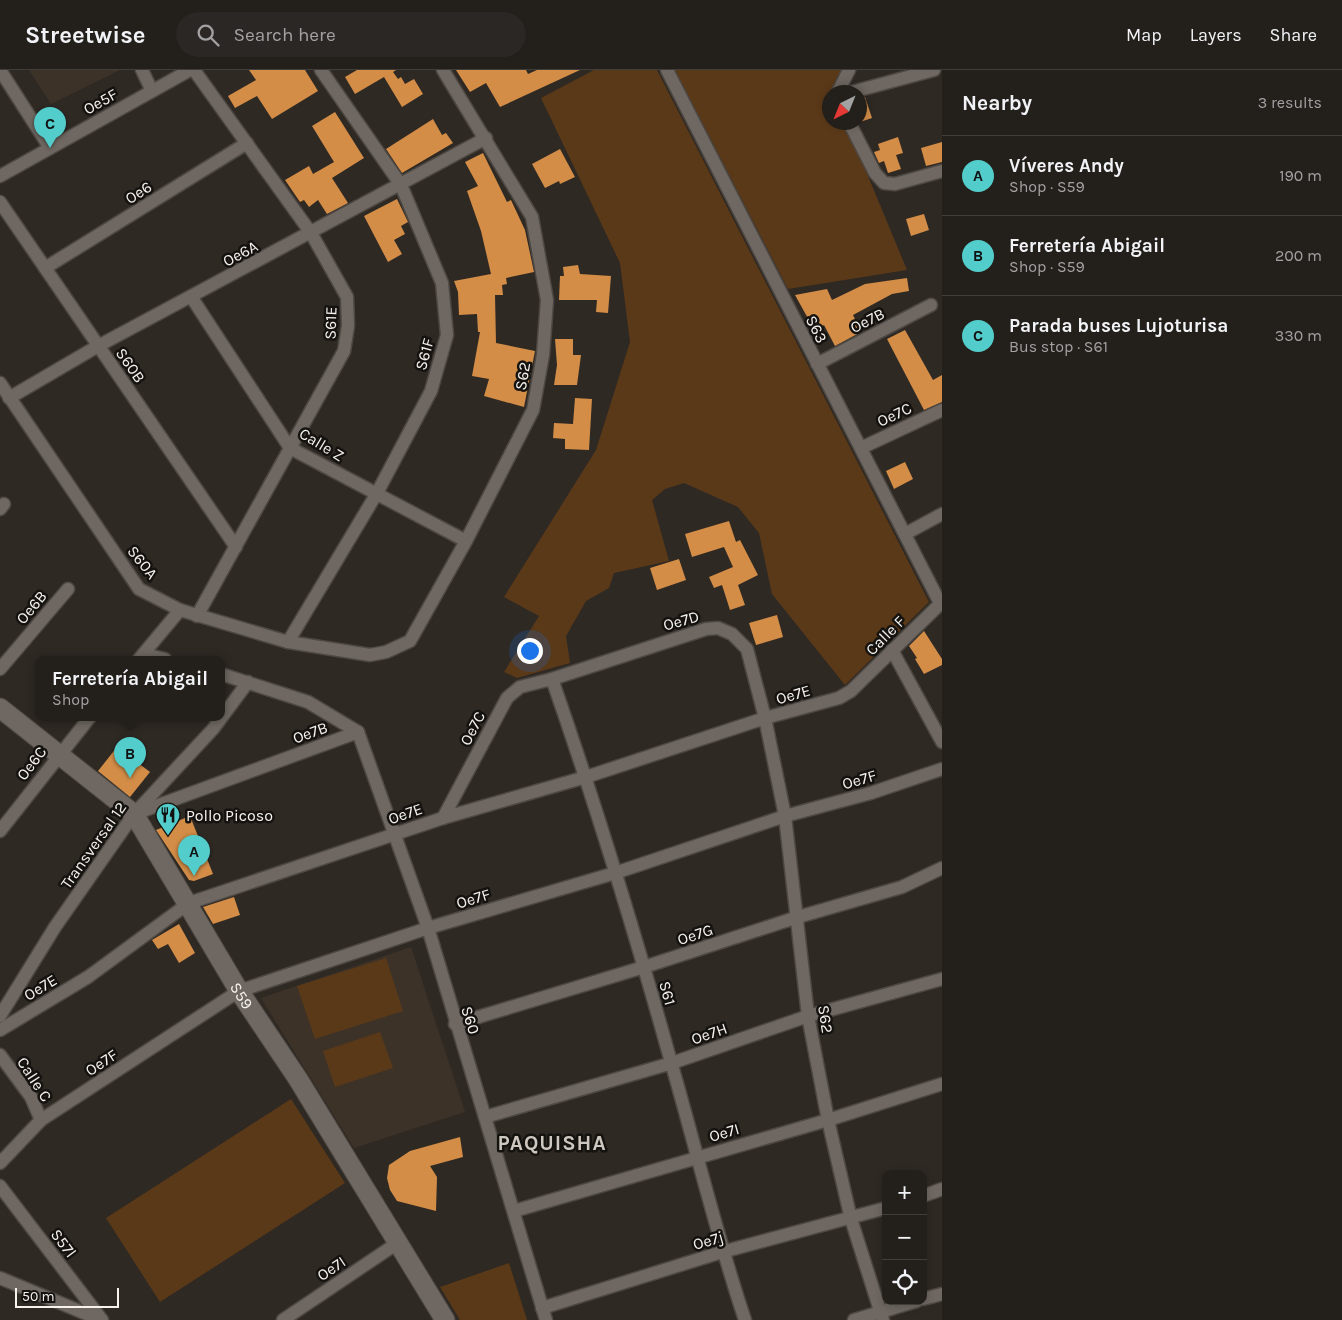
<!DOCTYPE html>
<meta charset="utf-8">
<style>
body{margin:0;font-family:Karla,sans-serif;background:#2b2724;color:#f1f3f6}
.controls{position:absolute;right:15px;bottom:15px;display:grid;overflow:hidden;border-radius:10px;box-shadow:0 2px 8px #0003}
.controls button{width:45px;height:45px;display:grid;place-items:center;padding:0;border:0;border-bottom:1px solid #403d3a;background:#231f1b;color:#f1f3f6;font:25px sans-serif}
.compass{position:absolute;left:822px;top:15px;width:45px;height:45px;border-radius:50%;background:#231f1b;box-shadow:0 2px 8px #0003;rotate:223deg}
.scale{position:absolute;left:15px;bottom:12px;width:104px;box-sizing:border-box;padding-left:5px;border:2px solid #f6f2ee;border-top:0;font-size:14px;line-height:18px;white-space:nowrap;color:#f6f2ee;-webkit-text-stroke:4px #151310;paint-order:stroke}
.you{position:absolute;left:529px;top:580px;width:18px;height:18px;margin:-12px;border:4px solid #fff;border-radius:50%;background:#1a73e8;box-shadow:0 0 0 8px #1a73e833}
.badge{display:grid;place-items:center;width:32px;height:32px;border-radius:50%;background:#53cdcb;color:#111;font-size:16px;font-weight:700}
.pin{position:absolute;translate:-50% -41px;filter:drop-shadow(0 1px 2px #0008)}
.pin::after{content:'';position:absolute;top:26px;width:18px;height:15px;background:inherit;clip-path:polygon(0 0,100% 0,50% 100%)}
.popup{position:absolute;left:35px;top:586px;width:190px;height:65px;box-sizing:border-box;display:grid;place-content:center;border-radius:10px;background:#231f1b;filter:drop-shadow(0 1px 4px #0005);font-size:16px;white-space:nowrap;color:#a3a2a3}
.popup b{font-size:19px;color:#f1f3f6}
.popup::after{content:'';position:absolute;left:50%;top:100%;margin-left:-10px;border:10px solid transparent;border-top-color:#231f1b}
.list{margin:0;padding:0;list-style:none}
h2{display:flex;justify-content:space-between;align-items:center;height:65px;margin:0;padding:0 20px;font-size:21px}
h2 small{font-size:16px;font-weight:400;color:#a3a2a3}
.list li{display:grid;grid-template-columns:32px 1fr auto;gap:15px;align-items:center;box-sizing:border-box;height:80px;padding:0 20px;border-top:1px solid #403d3a}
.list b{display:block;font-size:19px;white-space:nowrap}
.list p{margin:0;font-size:16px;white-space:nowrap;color:#a3a2a3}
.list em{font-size:16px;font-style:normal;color:#a3a2a3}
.icon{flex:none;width:28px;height:28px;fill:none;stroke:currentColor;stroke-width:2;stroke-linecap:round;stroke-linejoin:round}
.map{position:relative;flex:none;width:942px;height:1250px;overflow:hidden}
header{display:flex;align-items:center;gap:30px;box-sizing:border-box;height:70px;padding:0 25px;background:#231f1b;border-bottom:1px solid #403d3a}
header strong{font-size:24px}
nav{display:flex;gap:28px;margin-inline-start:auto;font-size:18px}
.search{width:350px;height:45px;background:#2b2724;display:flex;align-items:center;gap:12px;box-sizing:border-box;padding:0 18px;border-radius:28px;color:#a3a2a3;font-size:19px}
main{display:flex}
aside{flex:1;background:#231f1b}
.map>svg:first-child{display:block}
</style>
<header>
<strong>Streetwise</strong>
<div class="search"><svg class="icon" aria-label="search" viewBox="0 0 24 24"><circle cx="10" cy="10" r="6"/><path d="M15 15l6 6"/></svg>Search here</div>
<nav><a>Map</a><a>Layers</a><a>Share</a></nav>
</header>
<main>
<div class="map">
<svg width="942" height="1250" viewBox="0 0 942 1250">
<rect width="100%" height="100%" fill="#2f2924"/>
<g fill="#3d3228">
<polygon points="29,0 120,0 51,34"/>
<polygon points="411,877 465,1042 354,1078 261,928"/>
</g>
<g fill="#5a3918">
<polygon points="594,0 657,0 929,532 845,615 772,524 759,463 738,437 684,413 665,419 652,430 669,491 614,503 609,518 586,531 566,566 570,593 517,608 504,602 539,546 504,527 596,380 630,272 620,193 541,28"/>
<polygon points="675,0 849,0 838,22 829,22 829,52 846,53 907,200 788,219"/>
<polygon points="386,888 403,941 315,969 297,916"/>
<polygon points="380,962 393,998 335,1017 323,981"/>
<polygon points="291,1029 345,1113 160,1232 106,1148"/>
<polygon points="509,1193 527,1250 460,1250 440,1217"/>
</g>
<g fill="#d38d47">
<polygon points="249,0 305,0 318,21 272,49 257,26 235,38 228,26 256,10"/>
<polygon points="357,0 396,0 393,2 398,9 401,7 405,14 414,9 423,24 402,37 384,7 355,24 345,7"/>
<polygon points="456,0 526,0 528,4 537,0 580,0 500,37 486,13 470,22"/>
<polygon points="865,27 872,48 860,52 860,28"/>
<polygon points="335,42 364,88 332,108 348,133 327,144 318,130 309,137 304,130 300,132 285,110 309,96 313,104 334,92 312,56"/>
<polygon points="433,49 442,65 446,63 453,73 402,103 386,79"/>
<polygon points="898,67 903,83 896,85 901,99 888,103 884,91 879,93 874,82 880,80 878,74"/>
<polygon points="942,72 942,92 926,96 921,78"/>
<polygon points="560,79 575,107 560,114 559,111 545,118 532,94"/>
<polygon points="483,83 507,132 511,130 525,160 534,202 506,208 507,214 502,215 503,225 495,225 496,273 535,281 524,337 484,326 489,309 472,306 480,262 478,262 477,244 459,245 458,222 454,211 491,204 481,161 467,121 478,116 465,92"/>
<polygon points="397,129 408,152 401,156 405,164 394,170 402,184 388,192 364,146"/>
<polygon points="924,144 929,160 911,166 906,149"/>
<polygon points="578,195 580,204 611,206 608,243 596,242 597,230 559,230 560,206 564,206 563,197"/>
<polygon points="907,208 909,221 892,224 853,245 861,262 835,276 824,255 815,261 795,225 827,219 832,230 865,214"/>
<polygon points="905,260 933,310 942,305 942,332 924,340 887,269"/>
<polygon points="555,269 573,269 573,285 581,285 577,315 554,315 557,295"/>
<polygon points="575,328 592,329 589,380 565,379 565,369 553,368 554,353 573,354"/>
<polygon points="905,392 913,409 894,419 886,401"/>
<polygon points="729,451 736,472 740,470 758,505 738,515 745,535 730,540 722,515 714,518 709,507 733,497 724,477 692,487 685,464"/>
<polygon points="679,489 686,510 657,520 650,498"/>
<polygon points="777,545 783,567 756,575 749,553"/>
<polygon points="924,561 942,589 942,595 924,604 915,589 917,588 909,576"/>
<polygon points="117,677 150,702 130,727 98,701"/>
<polygon points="190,746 213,804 194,811 189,810 156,760"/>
<polygon points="234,827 240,845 213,854 203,837"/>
<polygon points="179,854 195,883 179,893 168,874 158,879 152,870"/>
<polygon points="460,1067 463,1087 430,1096 437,1107 436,1141 397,1131 390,1120 387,1108 389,1095 410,1081"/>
</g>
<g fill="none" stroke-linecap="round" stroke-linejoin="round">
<defs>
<g id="street">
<polyline points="0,0 50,78"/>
<polyline points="142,0 152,21"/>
<polyline points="194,0 311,163 347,227 348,256 344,281 197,546"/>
<polyline points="667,0 940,533"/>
<polyline points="838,22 849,0"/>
<polyline points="852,22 934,0"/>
<polyline points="849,52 875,103 884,113 895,114 942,101"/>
<polyline points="0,106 190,0"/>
<polyline points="0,132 236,477"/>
<polyline points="45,198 247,73"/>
<polyline points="192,228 290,378 466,471"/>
<polyline points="817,294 931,235"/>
<polyline points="0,313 139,519 180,540 288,572 370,585 386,582 410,571 466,471 533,340 543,285 547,230 532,147 443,0"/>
<polyline points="9,328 98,276 486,68"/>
<polyline points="861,378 942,340"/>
<polyline points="0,439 4,434"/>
<polyline points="905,464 942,444"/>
<polyline points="288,572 377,423 431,321 447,265 442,213 401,115 321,0"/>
<polyline points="892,580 942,672"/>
<polyline points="144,584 165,589"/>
<polyline points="139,589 180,540"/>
<polyline points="0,599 68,519"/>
<polyline points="221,604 308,632 358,662"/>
<path d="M552 609C596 735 635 863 671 992 696 1078 716 1164 745 1250"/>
<polyline points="358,662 428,858 546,1250"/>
<polyline points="137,743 358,662"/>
<polyline points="443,748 507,628 520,617 552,609 706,559 718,558 732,564 747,579 765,648 785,746 808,946 828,1050 851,1149 883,1250"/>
<polyline points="0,761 90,647"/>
<polyline points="0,946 55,857 134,744 213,659 248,612"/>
<polyline points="455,954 644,897 798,847 902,817 942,798"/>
<polyline points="0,960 88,907 189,833 443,748 586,707 765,648 839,628 851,621 942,532"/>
<polyline points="0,985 31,1027 41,1050"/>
<polyline points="485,1047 672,993 808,946 942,909"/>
<polyline points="0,1093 41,1050 239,921 428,858 615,803 785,746 871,723 942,699"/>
<polyline points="0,1116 102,1250"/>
<polyline points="923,1126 942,1119"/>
<polyline points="514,1141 828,1050 942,1014"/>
<polyline points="0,1208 101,1250"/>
<polyline points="923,1229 942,1224"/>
<polyline points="542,1238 722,1182 886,1138"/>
<polyline points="283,1250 396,1174"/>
<polyline points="854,1250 917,1231"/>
</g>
<g id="secondary">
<path id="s1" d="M0 638 134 744 239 921 298 1009 445 1250"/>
</g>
</defs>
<use href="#street" stroke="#4d4843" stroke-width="15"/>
<use href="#secondary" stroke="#4d4843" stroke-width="21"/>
<use href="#street" stroke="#6f6862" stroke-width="12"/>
<use href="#secondary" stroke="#6f6862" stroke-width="19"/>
</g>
<defs>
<symbol id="restaurant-pin" viewBox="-11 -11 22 30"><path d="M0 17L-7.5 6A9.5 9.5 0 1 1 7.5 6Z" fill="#53cdcb" stroke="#151310"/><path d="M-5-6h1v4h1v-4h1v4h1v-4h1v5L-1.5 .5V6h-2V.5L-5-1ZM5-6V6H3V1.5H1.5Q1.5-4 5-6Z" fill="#111"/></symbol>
</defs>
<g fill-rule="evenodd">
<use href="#restaurant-pin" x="154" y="731" width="28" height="38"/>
</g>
<g text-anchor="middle" stroke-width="5" stroke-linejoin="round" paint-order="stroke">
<g font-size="16" fill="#f6f2ee" stroke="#151310">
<text transform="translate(100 31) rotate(-29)" y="6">Oe5F</text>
<text transform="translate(138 122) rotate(-32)" y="6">Oe6</text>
<text transform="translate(240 183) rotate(-28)" y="6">Oe6A</text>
<text transform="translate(867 250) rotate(-27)" y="6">Oe7B</text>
<text transform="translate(330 253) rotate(-88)" y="6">S61E</text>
<text transform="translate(817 259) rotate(63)" y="6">S63</text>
<text transform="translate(424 284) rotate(-75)" y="6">S61F</text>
<text transform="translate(131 295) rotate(55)" y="6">S60B</text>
<text transform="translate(522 306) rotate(-80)" y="6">S62</text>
<text transform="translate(894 344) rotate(-25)" y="6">Oe7C</text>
<text transform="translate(322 374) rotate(31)" y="6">Calle Z</text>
<text transform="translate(143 492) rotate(51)" y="6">S60A</text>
<text transform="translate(31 537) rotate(-50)" y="6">Oe6B</text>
<text transform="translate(681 550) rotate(-16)" y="6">Oe7D</text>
<text transform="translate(885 565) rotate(-45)" y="6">Calle F</text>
<text transform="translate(793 624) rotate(-16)" y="6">Oe7E</text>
<text transform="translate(472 658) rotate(-62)" y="6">Oe7C</text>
<text transform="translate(310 662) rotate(-20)" y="6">Oe7B</text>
<text transform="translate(31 693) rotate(-53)" y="6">Oe6C</text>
<text transform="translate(859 709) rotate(-16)" y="6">Oe7F</text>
<text transform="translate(405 743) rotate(-19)" y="6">Oe7E</text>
<text transform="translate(93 775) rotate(-55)" y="6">Transversal 12</text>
<text transform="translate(473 828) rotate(-17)" y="6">Oe7F</text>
<text transform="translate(695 864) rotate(-18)" y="6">Oe7G</text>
<text transform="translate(40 917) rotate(-31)" y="6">Oe7E</text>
<text transform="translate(668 923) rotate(74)" y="6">S61</text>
<text dy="6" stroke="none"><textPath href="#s1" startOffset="382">S59</textPath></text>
<text transform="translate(826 949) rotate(81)" y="6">S62</text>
<text transform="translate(471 950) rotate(73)" y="6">S60</text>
<text transform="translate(709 963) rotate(-19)" y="6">Oe7H</text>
<text transform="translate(101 992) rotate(-33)" y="6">Oe7F</text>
<text transform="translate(35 1009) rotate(57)" y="6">Calle C</text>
<text transform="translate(724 1062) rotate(-16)" y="6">Oe7I</text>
<text transform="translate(708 1170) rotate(-16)" y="6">Oe7j</text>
<text transform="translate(64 1173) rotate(53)" y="6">S57l</text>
<text transform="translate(331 1198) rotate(-34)" y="6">Oe7I</text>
</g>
<g font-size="16" fill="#f6f2ee" stroke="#151310" text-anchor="start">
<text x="186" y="751">Pollo Picoso</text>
</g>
<g font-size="21" font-weight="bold" letter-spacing="1" fill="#cfc8c1" stroke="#151310">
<text x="552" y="1080">PAQUISHA</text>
</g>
</g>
</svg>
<div class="controls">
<button>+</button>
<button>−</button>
<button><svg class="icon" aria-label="locate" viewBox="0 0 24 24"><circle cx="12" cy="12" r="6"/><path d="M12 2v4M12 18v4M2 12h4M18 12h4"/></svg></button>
</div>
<svg class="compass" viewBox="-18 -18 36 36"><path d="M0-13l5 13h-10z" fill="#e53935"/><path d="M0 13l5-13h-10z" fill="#a3a2a3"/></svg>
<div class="scale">50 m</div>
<div class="you"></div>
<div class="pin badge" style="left:194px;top:806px">A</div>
<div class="pin badge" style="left:130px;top:708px">B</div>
<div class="popup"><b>Ferretería Abigail</b>Shop</div>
<div class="pin badge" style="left:50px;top:78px">C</div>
</div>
<aside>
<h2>Nearby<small>3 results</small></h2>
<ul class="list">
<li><span class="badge">A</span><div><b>Víveres Andy</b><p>Shop · S59</p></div><em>190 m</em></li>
<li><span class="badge">B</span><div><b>Ferretería Abigail</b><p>Shop · S59</p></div><em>200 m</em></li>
<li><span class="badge">C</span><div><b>Parada buses Lujoturisa</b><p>Bus stop · S61</p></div><em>330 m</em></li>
</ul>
</aside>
</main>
